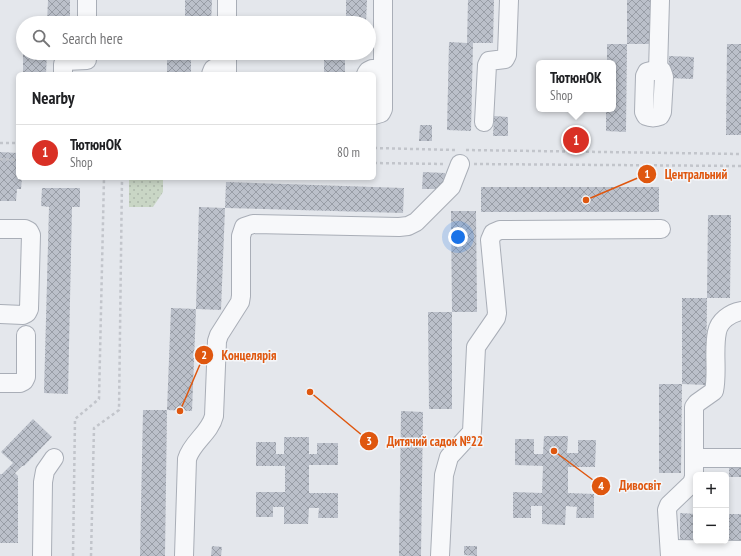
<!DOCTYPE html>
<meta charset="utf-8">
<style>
body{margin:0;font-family:"PT Sans Narrow",sans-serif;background:#f6f6f6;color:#202124}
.controls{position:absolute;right:12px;bottom:12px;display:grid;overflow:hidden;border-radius:6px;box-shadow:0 2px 6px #0003}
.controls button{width:36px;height:36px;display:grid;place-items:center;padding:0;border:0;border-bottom:1px solid #e0e0e0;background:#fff;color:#202124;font:20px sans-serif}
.you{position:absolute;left:458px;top:237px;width:14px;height:14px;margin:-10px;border:3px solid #fff;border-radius:50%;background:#1a73e8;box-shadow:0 0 0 6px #1a73e833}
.badge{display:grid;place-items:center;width:26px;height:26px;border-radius:50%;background:#d93025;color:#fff;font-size:13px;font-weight:700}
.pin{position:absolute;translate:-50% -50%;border:2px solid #fff;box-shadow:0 1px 4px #0006}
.popup{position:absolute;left:536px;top:60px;width:80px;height:52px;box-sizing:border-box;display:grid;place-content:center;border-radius:6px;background:#fff;filter:drop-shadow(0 1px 3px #0005);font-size:13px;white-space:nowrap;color:#757577}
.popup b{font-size:15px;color:#202124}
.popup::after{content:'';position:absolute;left:50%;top:100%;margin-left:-8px;border:8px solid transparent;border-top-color:#fff}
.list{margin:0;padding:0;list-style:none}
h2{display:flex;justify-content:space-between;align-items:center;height:52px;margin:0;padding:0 16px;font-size:17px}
h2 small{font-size:13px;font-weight:400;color:#757577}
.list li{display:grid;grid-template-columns:26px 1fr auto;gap:12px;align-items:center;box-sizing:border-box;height:56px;padding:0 16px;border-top:1px solid #e0e0e0}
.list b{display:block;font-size:15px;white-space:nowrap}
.list p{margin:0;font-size:13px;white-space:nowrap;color:#757577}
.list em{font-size:13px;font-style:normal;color:#757577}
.icon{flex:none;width:22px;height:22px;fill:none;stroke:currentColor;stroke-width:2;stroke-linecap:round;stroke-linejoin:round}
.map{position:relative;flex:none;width:741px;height:556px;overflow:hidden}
.search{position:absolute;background:#fff;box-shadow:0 2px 6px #0003;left:16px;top:16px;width:360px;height:44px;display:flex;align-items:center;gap:10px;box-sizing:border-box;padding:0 14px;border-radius:22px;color:#757577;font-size:15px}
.panel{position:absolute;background:#fff;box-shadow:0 2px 6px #0003;left:16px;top:72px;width:360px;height:108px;border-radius:6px}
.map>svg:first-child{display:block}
</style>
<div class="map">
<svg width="741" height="556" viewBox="0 0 741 556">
<defs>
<pattern id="park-dots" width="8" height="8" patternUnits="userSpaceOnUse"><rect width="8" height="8" fill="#c9d6c5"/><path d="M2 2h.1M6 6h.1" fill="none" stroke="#adb8ab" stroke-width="1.8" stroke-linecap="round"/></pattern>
<pattern id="building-cross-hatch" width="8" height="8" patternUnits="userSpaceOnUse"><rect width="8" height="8" fill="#bbc0ca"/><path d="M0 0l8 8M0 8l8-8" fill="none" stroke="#989da6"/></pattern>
</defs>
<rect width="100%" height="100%" fill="#e4e7ec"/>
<polygon fill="url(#park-dots)" points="129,178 163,178 163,192 153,207 129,207"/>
<g fill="url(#building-cross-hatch)">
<polygon points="48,0 70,0 70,23 47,23"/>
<polygon points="185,0 212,0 211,23 185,23"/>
<polygon points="346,0 367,0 366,23 346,23"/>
<polygon points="468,0 494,0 493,43 473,43 471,131 447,130 449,42 467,43"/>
<rect x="627" y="0" width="24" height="44"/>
<polygon points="607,44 627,44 626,132 606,131 606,109 613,109 613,63 607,63"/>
<polygon points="727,44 741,44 741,135 726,135"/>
<polygon points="23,53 47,53 46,74 23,74"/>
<rect x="167" y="53" width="24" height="21"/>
<rect x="324" y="53" width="21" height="21"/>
<polygon points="669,56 694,57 693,79 668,78"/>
<polygon points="494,116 508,117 508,136 493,136"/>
<polygon points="420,125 432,125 432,141 419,141"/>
<polygon points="584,134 585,145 568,145 568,135"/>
<polygon points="0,152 18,153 18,178 22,178 21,189 17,189 16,201 0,201"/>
<polygon points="423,172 445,173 445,189 422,189"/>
<polygon points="226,182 404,188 403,213 225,208"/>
<rect x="481" y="187" width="178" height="25"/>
<polygon points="42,188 80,188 80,207 72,207 68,394 44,393 49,207 41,206"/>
<polygon points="199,207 225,208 221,310 196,309"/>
<polygon points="451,211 476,211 477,312 452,312"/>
<polygon points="708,215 731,215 730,298 707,298"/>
<polygon points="682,298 707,298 706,385 682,384"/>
<polygon points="171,308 196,309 192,411 167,410"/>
<polygon points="428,312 452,312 452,409 429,409"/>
<polygon points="659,384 682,384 681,473 659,473"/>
<polygon points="143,410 167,410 165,556 140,556"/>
<polygon points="401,411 423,412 421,556 399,556"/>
<polygon points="33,419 52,437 24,466 22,466 15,473 18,476 18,543 0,543 0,474 2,474 13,463 1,452"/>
<polygon points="544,436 568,436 567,453 578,453 578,440 596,440 595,467 568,467 568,493 594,494 594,518 576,518 577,507 566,506 565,525 542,524 542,506 531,506 531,518 513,518 513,492 542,493 543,466 515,465 515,439 534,439 534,454 543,454"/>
<polygon points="284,437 309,437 309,454 317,454 317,443 338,443 338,465 309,465 309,493 338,493 338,518 318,518 319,508 309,508 308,524 284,524 284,507 273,507 273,517 256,517 256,492 285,492 285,466 256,466 256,442 276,442 276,454 284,454"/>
<polygon points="729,466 741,467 741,477 729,477"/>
<polygon points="680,513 696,514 696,540 680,540"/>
<rect x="726" y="514" width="15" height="26"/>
<polygon points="212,546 222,547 221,556 211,556"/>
<polygon points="464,546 477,546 477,556 464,555"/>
</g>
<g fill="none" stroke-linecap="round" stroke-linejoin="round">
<defs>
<g id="minor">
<polyline points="87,0 87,23"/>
<polyline points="227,23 227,0"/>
<polyline points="227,53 227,74"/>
<path d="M651 71H662L664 77 662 112 660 116C655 118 651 118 646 116L644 112 645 76 647 72Z"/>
<polyline points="658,71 660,0"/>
<polyline points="63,74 63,64 65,61 87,60"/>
<polyline points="211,74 213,69 217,67 227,67"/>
<polyline points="366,74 368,71 372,69 383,69"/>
<polyline points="374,115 381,113 383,109 383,0"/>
<polyline points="484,122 487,65 489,61 505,59 507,55 509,0"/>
<polyline points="0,229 25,229 29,231 31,235 29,309 27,313 23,315 0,314"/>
<polyline points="0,383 20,383 24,381 26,377 26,335"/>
<polyline points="694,458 741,458"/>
<polyline points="670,549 741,550"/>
<polyline points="42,556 43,482 45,471 54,458"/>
<path d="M184 556 187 459C192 442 210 433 214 416L217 341 219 335 240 302 241 296V236L244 227 253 224 399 227 408 226 416 222 451 187 460 164"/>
<polyline points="440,556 444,475 449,457 472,432 476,347 496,318 497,313 490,240 493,233 500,230 661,229"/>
<path d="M670 556 667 510 669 505 692 483 694 477V407L697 403 714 391C718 372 713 351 717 332 719 321 730 313 741 311"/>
</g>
</defs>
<use href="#minor" stroke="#a9aeb7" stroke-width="20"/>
<g stroke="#c2c5cb" stroke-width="2.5" stroke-dasharray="3 3" stroke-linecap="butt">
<polyline points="0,143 18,143"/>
<polyline points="374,148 455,150"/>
<polyline points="466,150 741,154"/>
<polyline points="0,159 18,160"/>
<polyline points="374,163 445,164"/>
<polyline points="474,164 741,166"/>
<polyline points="73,556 75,419 99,399 104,178"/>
<polyline points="91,556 94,428 119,410 122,178"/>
</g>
<use href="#minor" stroke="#f7f8fa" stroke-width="18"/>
</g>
<path fill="none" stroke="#df570f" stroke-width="1.5" d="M586 200L647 174M180 411L204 355M310 392L369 441M554 451L601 486"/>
<g fill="#df570f" stroke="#f4f6f9" stroke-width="1.5">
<circle cx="586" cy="200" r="4"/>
<circle cx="180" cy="411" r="4"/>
<circle cx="310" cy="392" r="4"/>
<circle cx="554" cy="451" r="4"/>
<circle cx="647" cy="174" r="10"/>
<circle cx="204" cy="355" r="10"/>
<circle cx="369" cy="441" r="10"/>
<circle cx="601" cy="486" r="10"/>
</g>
<g font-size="12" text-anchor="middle" font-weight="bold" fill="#fff">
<text x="647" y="178">1</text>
<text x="204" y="359">2</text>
<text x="369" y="445">3</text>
<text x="601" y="490">4</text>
</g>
<g font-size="13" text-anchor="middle" font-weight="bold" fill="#df570f" stroke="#f4f6f9" stroke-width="3" stroke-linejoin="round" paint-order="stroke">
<text x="696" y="179">Центральний</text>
<text x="249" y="360">Концелярія</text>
<text x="435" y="446">Дитячий садок №22</text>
<text x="640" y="490">Дивосвіт</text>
</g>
</svg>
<div class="controls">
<button>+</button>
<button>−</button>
</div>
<div class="you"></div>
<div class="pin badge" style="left:576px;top:140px">1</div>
<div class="popup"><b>ТютюнОК</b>Shop</div>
<div class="search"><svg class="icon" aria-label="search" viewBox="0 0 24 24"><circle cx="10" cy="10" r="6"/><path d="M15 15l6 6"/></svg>Search here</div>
<section class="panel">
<h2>Nearby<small></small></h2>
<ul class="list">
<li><span class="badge">1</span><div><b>ТютюнОК</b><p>Shop</p></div><em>80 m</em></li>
</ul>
</section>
</div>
